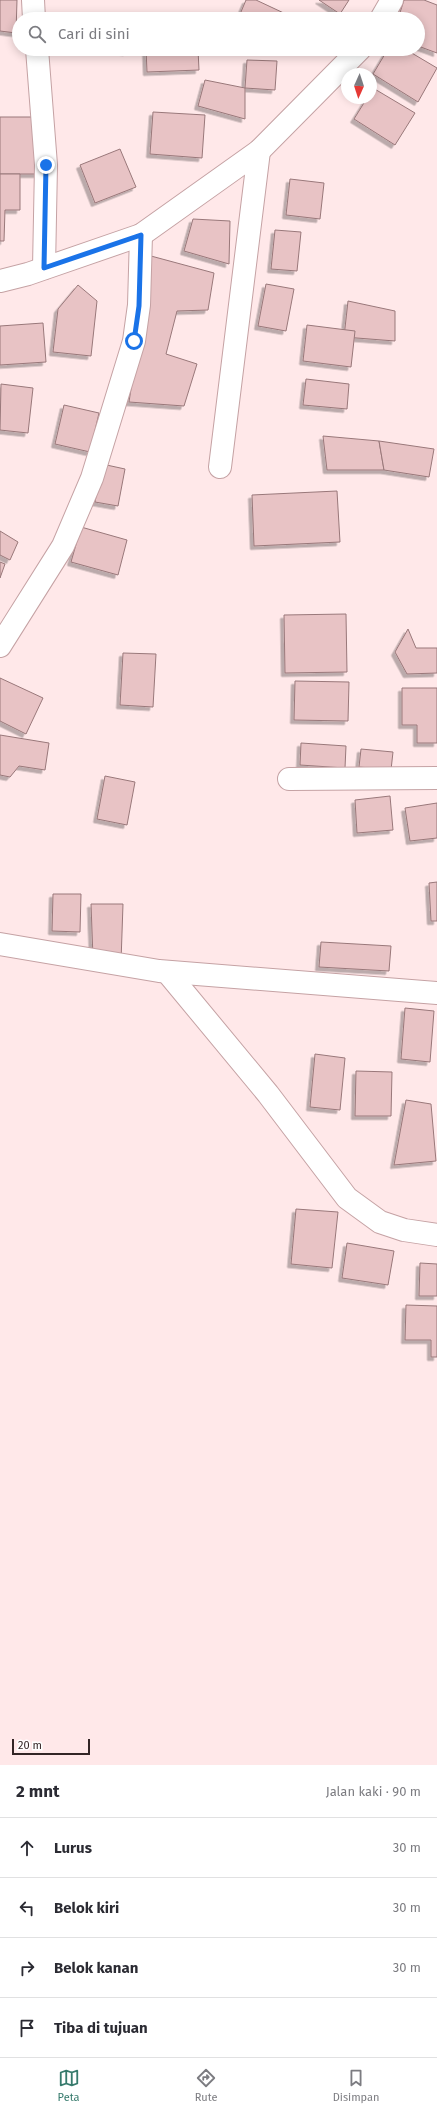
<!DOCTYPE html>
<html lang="id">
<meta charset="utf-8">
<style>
body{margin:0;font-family:"Fira Sans",sans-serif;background:#f7f7f7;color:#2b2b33}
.compass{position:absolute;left:341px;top:68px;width:36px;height:36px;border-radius:50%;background:#fff;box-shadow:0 2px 10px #0003;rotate:183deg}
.scale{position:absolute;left:12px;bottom:10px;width:78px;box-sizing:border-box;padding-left:4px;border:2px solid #332526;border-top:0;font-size:11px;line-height:14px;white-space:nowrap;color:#332526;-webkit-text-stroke:3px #fff;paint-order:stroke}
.stop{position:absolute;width:12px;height:12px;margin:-9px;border:3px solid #1a73e8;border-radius:50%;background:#fff}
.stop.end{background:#1a73e8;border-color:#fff;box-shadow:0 1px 4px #0008}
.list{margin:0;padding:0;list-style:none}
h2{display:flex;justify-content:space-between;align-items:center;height:52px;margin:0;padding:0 16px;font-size:17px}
h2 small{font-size:13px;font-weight:400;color:#7c7c81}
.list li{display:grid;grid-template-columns:26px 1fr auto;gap:12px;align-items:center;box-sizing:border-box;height:60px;padding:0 16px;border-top:1px solid #e1e1e2}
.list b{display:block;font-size:15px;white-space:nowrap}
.list em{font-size:13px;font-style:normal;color:#7c7c81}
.icon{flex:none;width:22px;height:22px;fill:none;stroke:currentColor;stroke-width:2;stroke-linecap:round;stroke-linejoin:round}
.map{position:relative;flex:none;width:437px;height:1765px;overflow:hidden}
.search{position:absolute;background:#fff;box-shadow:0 2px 10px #0003;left:12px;right:12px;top:12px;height:44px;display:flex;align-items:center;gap:10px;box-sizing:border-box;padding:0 14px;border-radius:22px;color:#7c7c81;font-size:15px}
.sheet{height:292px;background:#fff}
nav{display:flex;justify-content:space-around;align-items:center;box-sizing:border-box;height:56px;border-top:1px solid #e1e1e2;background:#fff;font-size:11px;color:#7c7c81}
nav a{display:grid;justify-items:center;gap:2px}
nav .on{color:#367a6c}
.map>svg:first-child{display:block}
</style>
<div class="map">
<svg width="437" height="1765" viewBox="0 0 437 1765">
<defs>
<filter id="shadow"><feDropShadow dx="-3.5" dy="3.5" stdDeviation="0" flood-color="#0004"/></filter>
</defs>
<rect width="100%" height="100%" fill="#ffe8e9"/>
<g fill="#e8c3c5" stroke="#99787a" filter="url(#shadow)">
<polygon points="0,0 17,0 16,33 0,31"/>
<polygon points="246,0 256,0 288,15 286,19 238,19"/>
<polygon points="319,0 349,0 340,14"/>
<polygon points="404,0 424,0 437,5 437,53 418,46 418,19 398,19"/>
<polygon points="100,49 127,49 127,52"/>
<polygon points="146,49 198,49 199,70 147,72"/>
<polygon points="388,49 405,49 437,68 418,102 373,74"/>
<polygon points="247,60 277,61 275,90 245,88"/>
<polygon points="205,80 245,88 245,119 198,106"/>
<polygon points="373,88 415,113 395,145 354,119 367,98 371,98"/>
<polygon points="153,112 205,115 202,158 150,154"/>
<polygon points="0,117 41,117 44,174 0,174"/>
<polygon points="120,149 136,187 95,203 80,165"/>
<polygon points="0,174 20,174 20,210 5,210 4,241 0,241"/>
<polygon points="290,179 324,183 320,219 286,215"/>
<polygon points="193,219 230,221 229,264 184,251"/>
<polygon points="275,230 301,232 297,271 271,269"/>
<polygon points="151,256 214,273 208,310 177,311 166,354 197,364 184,406 129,402"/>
<polygon points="266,284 294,289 286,331 258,326"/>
<polygon points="78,285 97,301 91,356 53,352 58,309"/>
<polygon points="348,301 395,311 395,341 344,337"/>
<polygon points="43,323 46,362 0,365 0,326"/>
<polygon points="307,325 355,331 351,367 303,361"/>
<polygon points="306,379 349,384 347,409 303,405"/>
<polygon points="1,384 33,388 28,433 0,430"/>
<polygon points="64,405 99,413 90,452 55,444"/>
<polygon points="323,436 379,441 384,470 327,470"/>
<polygon points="379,441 434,449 429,477 384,470"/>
<polygon points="102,464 125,469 118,506 95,502"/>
<polygon points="337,491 340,542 254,546 252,495"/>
<polygon points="81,527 127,540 118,575 71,562"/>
<polygon points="0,531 18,542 10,560 0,555"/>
<polygon points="0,562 5,564 0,578"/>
<polygon points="346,614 347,672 285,673 284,615"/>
<polygon points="408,629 416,648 437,648 437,673 407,674 395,652"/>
<polygon points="123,653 156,654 153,707 120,705"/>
<polygon points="0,678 43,698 26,734 0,721"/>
<polygon points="295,681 349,682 348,721 294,720"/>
<polygon points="402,688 437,688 437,743 417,743 417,725 402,725"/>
<polygon points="0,735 49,743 45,770 19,766 10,777 0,775"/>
<polygon points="301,743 346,746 345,768 300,765"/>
<polygon points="361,749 393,752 391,770 359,767"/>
<polygon points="105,776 135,782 127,825 97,819"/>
<polygon points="390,796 393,830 357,833 355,800"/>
<polygon points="437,803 437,838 410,841 405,808"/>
<polygon points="437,882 437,921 431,921 429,883"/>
<polygon points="53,894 81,894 80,932 52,931"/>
<polygon points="91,904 123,904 121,962 93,958"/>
<polygon points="321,942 391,946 389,971 319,967"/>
<polygon points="405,1008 434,1011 430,1062 401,1059"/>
<polygon points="315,1054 345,1058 340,1110 310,1107"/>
<polygon points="356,1071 392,1072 391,1116 355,1116"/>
<polygon points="406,1100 431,1104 436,1161 394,1165"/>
<polygon points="296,1209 338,1212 332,1268 291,1264"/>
<polygon points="347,1243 394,1251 388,1285 342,1278"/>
<polygon points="420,1263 437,1264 437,1296 419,1296"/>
<polygon points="406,1305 437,1306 437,1357 431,1357 431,1340 405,1340"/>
</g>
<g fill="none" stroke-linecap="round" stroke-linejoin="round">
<defs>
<g id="minor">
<polyline points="33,0 34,19"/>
<polyline points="381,19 392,0"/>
<polyline points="37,49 46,165 44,268"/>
<polyline points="0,281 28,274 141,235 259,151 360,49"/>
<polyline points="220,467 259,151"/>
<polyline points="0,646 63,546 92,478 134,341 139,305 141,235"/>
<polyline points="289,779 437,778"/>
<polyline points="0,944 159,971 437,993"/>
<polyline points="167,972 268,1094 347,1198 380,1222 404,1230 437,1235"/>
</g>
</defs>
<use href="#minor" stroke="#c5a2a4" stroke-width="24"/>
<use href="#minor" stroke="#fff" stroke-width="22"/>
</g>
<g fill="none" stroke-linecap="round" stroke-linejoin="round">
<polyline stroke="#1a73e8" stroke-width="5" points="46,165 44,268 141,235 139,306 134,341"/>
</g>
</svg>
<svg class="compass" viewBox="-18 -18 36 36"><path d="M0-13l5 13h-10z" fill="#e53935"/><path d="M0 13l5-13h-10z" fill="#7c7c81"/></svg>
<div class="scale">20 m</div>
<div class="stop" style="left:134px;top:341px"></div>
<div class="stop end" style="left:46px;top:165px"></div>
<div class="search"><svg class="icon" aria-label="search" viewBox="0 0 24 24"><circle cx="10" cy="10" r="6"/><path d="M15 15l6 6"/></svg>Cari di sini</div>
</div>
<section class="sheet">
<h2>2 mnt<small>Jalan kaki · 90 m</small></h2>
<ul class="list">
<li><svg class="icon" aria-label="ahead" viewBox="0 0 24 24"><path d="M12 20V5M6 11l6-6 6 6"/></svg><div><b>Lurus</b></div><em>30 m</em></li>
<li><svg class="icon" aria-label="left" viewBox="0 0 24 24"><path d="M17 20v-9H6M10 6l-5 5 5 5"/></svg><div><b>Belok kiri</b></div><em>30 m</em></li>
<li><svg class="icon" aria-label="right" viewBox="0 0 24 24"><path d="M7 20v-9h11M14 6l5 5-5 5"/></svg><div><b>Belok kanan</b></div><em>30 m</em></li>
<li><svg class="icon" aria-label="arrive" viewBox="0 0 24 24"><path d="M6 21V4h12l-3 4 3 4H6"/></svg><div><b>Tiba di tujuan</b></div></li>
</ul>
</section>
<nav>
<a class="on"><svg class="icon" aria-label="map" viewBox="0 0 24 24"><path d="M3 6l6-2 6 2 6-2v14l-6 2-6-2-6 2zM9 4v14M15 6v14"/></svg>Peta</a>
<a><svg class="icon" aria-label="directions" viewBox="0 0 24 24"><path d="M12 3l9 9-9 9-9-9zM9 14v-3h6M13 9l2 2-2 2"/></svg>Rute</a>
<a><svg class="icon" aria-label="saved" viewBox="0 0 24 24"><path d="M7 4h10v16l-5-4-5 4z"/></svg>Disimpan</a>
</nav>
